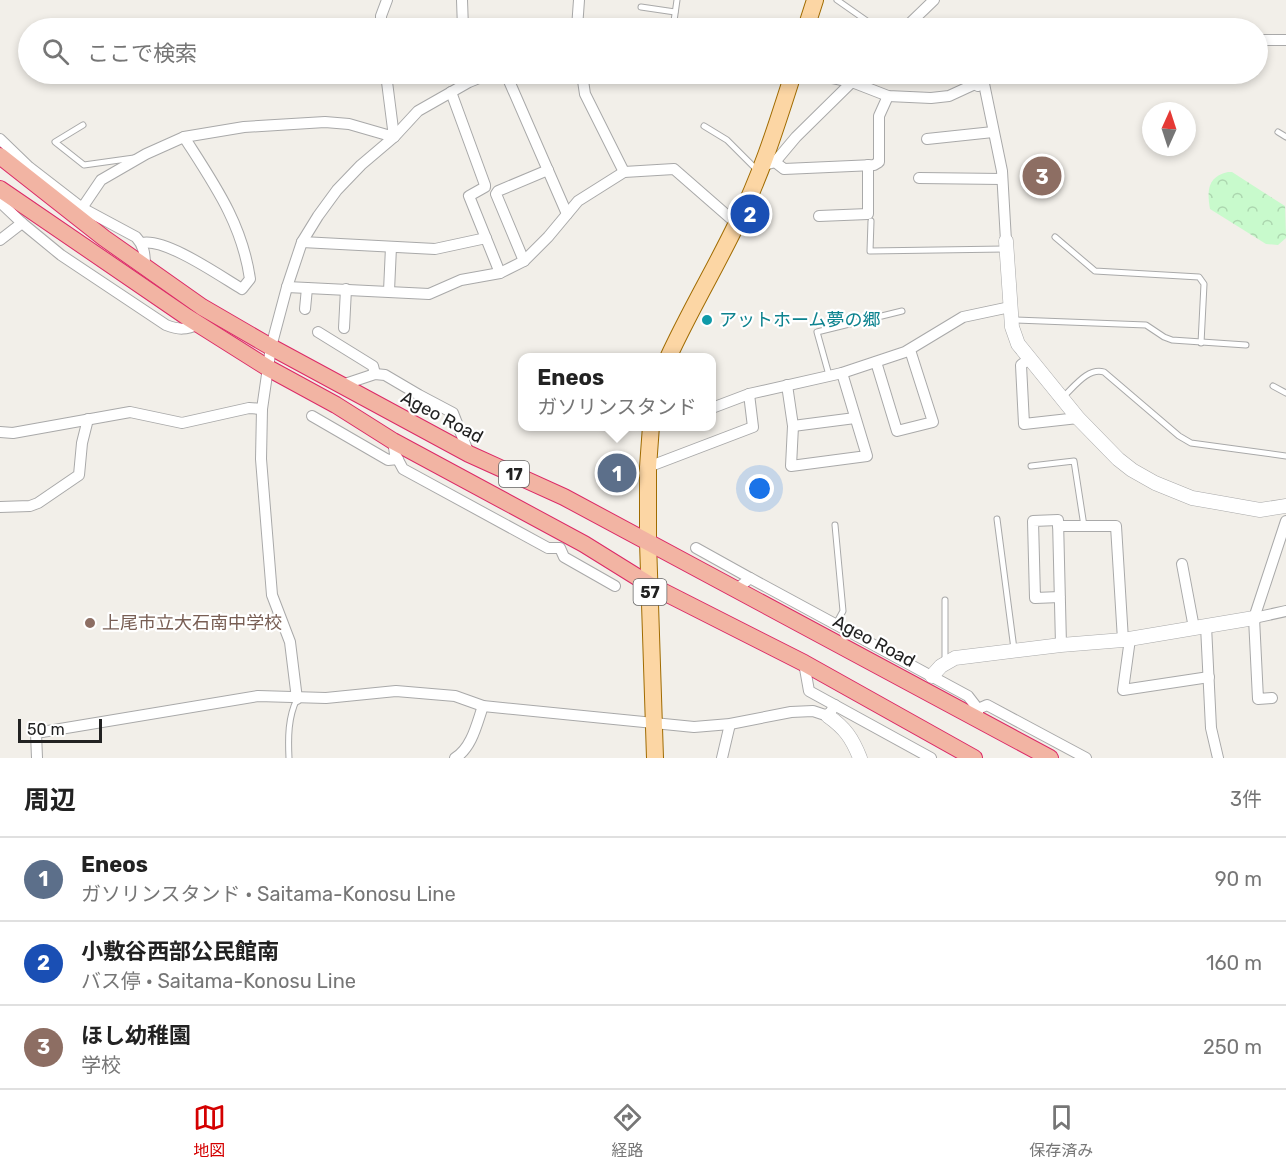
<!DOCTYPE html>
<html lang="ja">
<meta charset="utf-8">
<style>
body{margin:0;font-family:Rubik,"Noto Sans JP",sans-serif;background:#f6f6f6;color:#222}
.compass{position:absolute;left:1142px;top:102px;width:54px;height:54px;border-radius:50%;background:#fff;box-shadow:0 3px 9px #0003;rotate:3deg}
.scale{position:absolute;left:18px;bottom:15px;width:84px;box-sizing:border-box;padding-left:6px;border:3px solid #222;border-top:0;font-size:16px;line-height:21px;white-space:nowrap;color:#222;-webkit-text-stroke:4px #fff;paint-order:stroke}
.you{position:absolute;left:760px;top:489px;width:21px;height:21px;margin:-15px;border:4px solid #fff;border-radius:50%;background:#1a73e8;box-shadow:0 0 0 9px #1a73e833}
.badge{display:grid;place-items:center;width:39px;height:39px;border-radius:50%;background:#d40000;color:#fff;font-size:20px;font-weight:700}
.pin{position:absolute;translate:-50% -50%;border:3px solid #fff;box-shadow:0 2px 6px #0006}
.popup{position:absolute;left:518px;top:353px;width:198px;height:78px;box-sizing:border-box;display:grid;place-content:center;border-radius:12px;background:#fff;filter:drop-shadow(0 2px 4px #0005);font-size:20px;white-space:nowrap;color:#767676}
.popup b{font-size:22px;color:#222}
.popup::after{content:'';position:absolute;left:50%;top:100%;margin-left:-12px;border:12px solid transparent;border-top-color:#fff}
.list{margin:0;padding:0;list-style:none}
h2{display:flex;justify-content:space-between;align-items:center;height:78px;margin:0;padding:0 24px;font-size:26px}
h2 small{font-size:20px;font-weight:400;color:#767676}
.list li{display:grid;grid-template-columns:39px 1fr auto;gap:18px;align-items:center;box-sizing:border-box;height:84px;padding:0 24px;border-top:2px solid #e0e0e0}
.list b{display:block;font-size:22px;white-space:nowrap}
.list p{margin:0;font-size:20px;white-space:nowrap;color:#767676}
.list em{font-size:20px;font-style:normal;color:#767676}
.icon{flex:none;width:33px;height:33px;fill:none;stroke:currentColor;stroke-width:2;stroke-linecap:round;stroke-linejoin:round}
.map{position:relative;flex:none;width:1286px;height:758px;overflow:hidden}
.search{position:absolute;background:#fff;box-shadow:0 3px 9px #0003;left:18px;right:18px;top:18px;height:66px;display:flex;align-items:center;gap:15px;box-sizing:border-box;padding:0 21px;border-radius:33px;color:#767676;font-size:22px}
.sheet{height:330px;background:#fff}
nav{display:flex;justify-content:space-around;align-items:center;box-sizing:border-box;height:84px;border-top:2px solid #e0e0e0;background:#fff;font-size:16px;color:#767676}
nav a{display:grid;justify-items:center;gap:3px}
nav .on{color:#d40000}
.map>svg:first-child{display:block}
</style>
<div class="map">
<svg width="1286" height="758" viewBox="0 0 1286 758">
<defs>
<pattern id="park-crowns" width="20" height="18" patternUnits="userSpaceOnUse" patternTransform="scale(1.5)"><rect width="20" height="18" fill="#c8facc"/><path d="M2 6a3 3 0 1 1 6 0M12 15a3 3 0 1 1 6 0" fill="none" stroke="#acd6af"/></pattern>
</defs>
<rect width="100%" height="100%" fill="#f2efe9"/>
<path fill="url(#park-crowns)" d="M1228 172H1232L1285 206 1286 238 1278 245 1266 244 1210 209C1207 191 1207 177 1228 172Z"/>
<g fill="none" stroke-linecap="round" stroke-linejoin="round">
<defs>
<g id="service">
<polyline points="837,0 877,28"/>
<polyline points="641,7 675,12"/>
<polyline points="673,28 677,0"/>
<polyline points="657,75 657,74"/>
<polyline points="83,125 55,142 84,165 134,158"/>
<polyline points="704,126 727,140 756,169"/>
<polyline points="1278,132 1286,137"/>
<polyline points="871,221 870,251 1004,249"/>
<polyline points="1055,237 1095,271 1199,277 1204,284 1201,343"/>
<polyline points="1013,320 1146,325 1164,337 1172,340 1246,345"/>
<polyline points="829,375 817,332 902,311"/>
<polyline points="1273,386 1286,393"/>
<path d="M1063 397C1074 387 1088 367 1104 372L1179 436 1191 443 1286 456"/>
<polyline points="1031,466 1074,461 1084,526"/>
<polyline points="997,519 1014,649"/>
<polyline points="835,525 843,611 836,624"/>
<polyline points="945,662 945,600"/>
<path d="M289 758C288 738 288 717 297 699"/>
</g>
<g id="minor">
<polyline points="462,0 463,28"/>
<polyline points="381,28 381,16 387,0"/>
<polyline points="577,28 579,0"/>
<polyline points="905,28 934,0"/>
<polyline points="1258,40 1286,40"/>
<polyline points="506,74 567,214"/>
<polyline points="582,74 585,94 624,172"/>
<polyline points="813,74 852,82 888,96 931,98 949,96 975,84"/>
<polyline points="955,74 978,86"/>
<polyline points="982,74 1002,171 1006,241"/>
<polyline points="451,92 485,185 485,187 469,196 500,273"/>
<path d="M0 139 29 167 82 208 136 237C144 246 145 254 145 266"/>
<polyline points="927,139 993,132"/>
<polyline points="775,162 784,169 874,165 879,162 879,116 888,96"/>
<polyline points="768,164 775,162 796,137 860,74"/>
<polyline points="919,178 1002,179"/>
<path d="M0 202 22 223 61 255 166 325C179 330 186 330 199 324"/>
<polyline points="82,208 101,180 146,154 184,137 244,127 325,122 349,124 394,137 386,74"/>
<polyline points="819,216 868,214 868,165"/>
<polyline points="0,240 22,223"/>
<polyline points="302,242 435,249 486,238"/>
<path d="M142 243C166 238 220 276 242 289L250 279C242 223 214 184 184 137"/>
<polyline points="524,261 496,194 498,191 548,170"/>
<polyline points="287,287 429,294 461,280 500,273 524,261 548,237 578,201 624,172 674,169 737,224"/>
<polyline points="389,291 391,247"/>
<polyline points="305,309 307,288"/>
<polyline points="344,328 346,289"/>
<polyline points="318,332 373,366 375,374"/>
<polyline points="1030,358 1021,365 1024,424 1078,418"/>
<polyline points="876,362 897,431 933,422 910,350"/>
<polyline points="342,385 375,374 385,375 419,395 453,413 469,454"/>
<polyline points="787,385 793,426 791,466 867,456 842,373"/>
<polyline points="712,408 749,394 842,373 905,352 963,317 1010,307"/>
<polyline points="312,416 388,460 398,459"/>
<polyline points="793,426 855,418"/>
<polyline points="0,432 13,433 130,412 182,423 249,408 262,409"/>
<polyline points="393,441 395,454 403,469 548,548 560,548 564,557 615,586"/>
<polyline points="648,467 753,427 749,394"/>
<polyline points="0,507 30,506 38,503 79,475 82,443 88,419"/>
<polyline points="1058,526 1116,526 1123,640"/>
<polyline points="696,548 750,578"/>
<polyline points="1182,564 1194,628"/>
<polyline points="736,590 750,578 968,696 978,709 978,720"/>
<polyline points="1060,597 1035,598 1033,521 1058,520 1061,645"/>
<polyline points="1254,618 1286,611"/>
<polyline points="1206,626 1211,728 1218,758"/>
<polyline points="1130,639 1123,690 1209,677"/>
<polyline points="804,663 809,691 931,758"/>
<polyline points="1272,698 1258,699 1254,618 1286,521"/>
<polyline points="297,699 290,642 272,595 261,459 262,409 271,347 287,287 302,242 318,216 337,190 361,165 394,137 418,111 469,82 489,74"/>
<polyline points="978,709 987,705 1086,758"/>
<polyline points="37,758 36,733 258,696 326,698 396,691 455,696 483,706 694,727 730,724 791,712 813,711 828,716 835,705"/>
<path d="M455 758C472 748 477 723 483 706"/>
<polyline points="722,758 730,724"/>
</g>
<g id="tertiary">
<polyline points="1006,241 1012,327 1018,344 1078,418 1118,459 1132,470 1155,483 1192,498 1260,510 1286,506"/>
<polyline points="932,676 941,666 955,658 1061,645 1123,640 1254,618"/>
<path d="M828 716C845 728 852 738 860 758"/>
</g>
<g id="primary">
<polyline points="806,28 815,0"/>
<path d="M668 358C689 312 715 269 737 223 761 176 777 124 793 74"/>
<polyline points="651,426 648,467 648,542 655,758"/>
</g>
<g id="trunk">
<polyline points="0,156 104,238 202,307 271,347 469,454 564,497 1050,758"/>
<polyline points="0,189 187,317 268,368 336,405 393,441 584,544 650,585 804,663 974,758"/>
</g>
</defs>
<use href="#service" stroke="#a9a9a9" stroke-width="7"/>
<use href="#minor" stroke="#a9a9a9" stroke-width="12"/>
<use href="#tertiary" stroke="#a9a9a9" stroke-width="15"/>
<use href="#primary" stroke="#a06b00" stroke-width="18"/>
<use href="#trunk" stroke="#dc2a67" stroke-width="18"/>
<use href="#service" stroke="#fff" stroke-width="5"/>
<use href="#minor" stroke="#fff" stroke-width="10"/>
<use href="#tertiary" stroke="#fff" stroke-width="14"/>
<use href="#primary" stroke="#fcd6a4" stroke-width="16"/>
<use href="#trunk" stroke="#f2b4a3" stroke-width="16"/>
</g>
<circle fill="#0f9aa8" stroke="#fff" stroke-width="2" cx="707" cy="320" r="6"/>
<circle fill="#8d6e63" stroke="#fff" stroke-width="2" cx="90" cy="623" r="6"/>
<g text-anchor="middle" stroke-width="4.5" stroke-linejoin="round" paint-order="stroke">
<g fill="#fff" stroke="#646464" stroke-width="1.5">
<rect x="499" y="461" width="30" height="26" rx="4.5"/>
<rect x="633.5" y="579" width="33" height="26" rx="4.5"/>
</g>
<g font-size="16" font-weight="bold" fill="#222">
<text x="514" y="480">17</text>
<text x="650" y="598">57</text>
</g>
<g font-size="18" fill="#0d838f" stroke="#fff" text-anchor="start">
<text x="719" y="326">アットホーム夢の郷</text>
</g>
<g font-size="18" fill="#222" stroke="#fff">
<text transform="translate(442 417) rotate(28)" y="6">Ageo Road</text>
<text transform="translate(874 641) rotate(28)" y="6">Ageo Road</text>
</g>
<g font-size="18" fill="#785e54" stroke="#fff" text-anchor="start">
<text x="102" y="629">上尾市立大石南中学校</text>
</g>
</g>
</svg>
<svg class="compass" viewBox="-18 -18 36 36"><path d="M0-13l5 13h-10z" fill="#e53935"/><path d="M0 13l5-13h-10z" fill="#767676"/></svg>
<div class="scale">50 m</div>
<div class="you"></div>
<div class="pin badge" style="left:617px;top:473px;background:#5c6f8a">1</div>
<div class="popup"><b>Eneos</b>ガソリンスタンド</div>
<div class="pin badge" style="left:750px;top:214px;background:#1a4fb4">2</div>
<div class="pin badge" style="left:1042px;top:176px;background:#8d6e63">3</div>
<div class="search"><svg class="icon" aria-label="search" viewBox="0 0 24 24"><circle cx="10" cy="10" r="6"/><path d="M15 15l6 6"/></svg>ここで検索</div>
</div>
<section class="sheet">
<h2>周辺<small>3件</small></h2>
<ul class="list">
<li><span class="badge" style="background:#5c6f8a">1</span><div><b>Eneos</b><p>ガソリンスタンド · Saitama-Konosu Line</p></div><em>90 m</em></li>
<li><span class="badge" style="background:#1a4fb4">2</span><div><b>小敷谷西部公民館南</b><p>バス停 · Saitama-Konosu Line</p></div><em>160 m</em></li>
<li><span class="badge" style="background:#8d6e63">3</span><div><b>ほし幼稚園</b><p>学校</p></div><em>250 m</em></li>
</ul>
</section>
<nav>
<a class="on"><svg class="icon" aria-label="map" viewBox="0 0 24 24"><path d="M3 6l6-2 6 2 6-2v14l-6 2-6-2-6 2zM9 4v14M15 6v14"/></svg>地図</a>
<a><svg class="icon" aria-label="directions" viewBox="0 0 24 24"><path d="M12 3l9 9-9 9-9-9zM9 14v-3h6M13 9l2 2-2 2"/></svg>経路</a>
<a><svg class="icon" aria-label="saved" viewBox="0 0 24 24"><path d="M7 4h10v16l-5-4-5 4z"/></svg>保存済み</a>
</nav>
